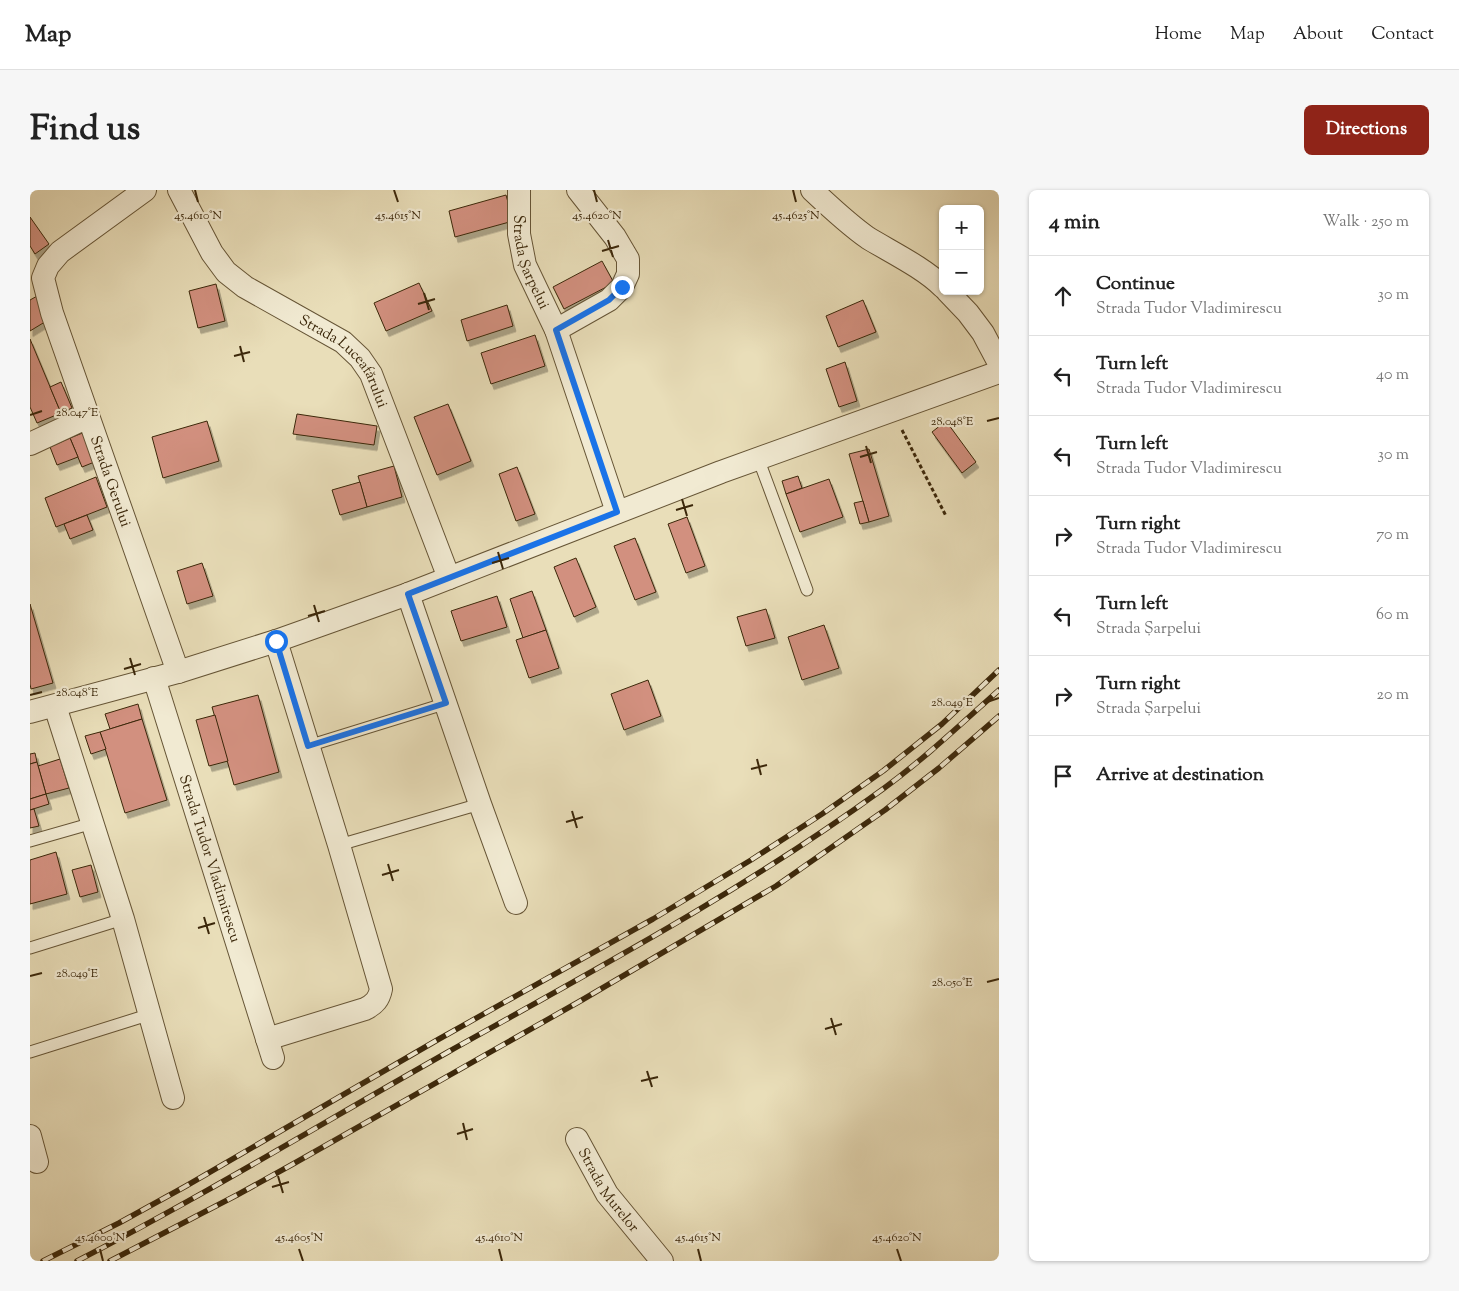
<!DOCTYPE html>
<meta charset="utf-8">
<style>
body{margin:0;font-family:"Sorts Mill Goudy",serif;background:#f6f6f6;color:#222}
.controls{position:absolute;right:15px;top:15px;display:grid;overflow:hidden;border-radius:8px;box-shadow:0 1px 4px #0004}
.controls button{width:45px;height:45px;display:grid;place-items:center;padding:0;border:0;border-bottom:1px solid #e0e0e0;background:#fff;color:#222;font:25px sans-serif}
.stop{position:absolute;width:15px;height:15px;margin:-11px;border:4px solid #1a73e8;border-radius:50%;background:#fff}
.stop.end{background:#1a73e8;border-color:#fff;box-shadow:0 1px 5px #0008}
.list{margin:0;padding:0;list-style:none}
h2{display:flex;justify-content:space-between;align-items:center;height:65px;margin:0;padding:0 20px;font-size:21px}
h2 small{font-size:16px;font-weight:400;color:#767676}
.list li{display:grid;grid-template-columns:32px 1fr auto;gap:15px;align-items:center;box-sizing:border-box;height:80px;padding:0 20px;border-top:1px solid #e0e0e0}
.list b{display:block;font-size:19px;white-space:nowrap}
.list p{margin:0;font-size:16px;white-space:nowrap;color:#767676}
.list em{font-size:16px;font-style:normal;color:#767676}
.icon{flex:none;width:28px;height:28px;fill:none;stroke:currentColor;stroke-width:2;stroke-linecap:round;stroke-linejoin:round}
.map{position:relative;flex:none;width:969px;height:1071px;overflow:hidden;border-radius:8px}
header{display:flex;align-items:center;gap:30px;box-sizing:border-box;height:70px;padding:0 25px;background:#fff;border-bottom:1px solid #e0e0e0}
header strong{font-size:24px}
nav{display:flex;gap:28px;margin-inline-start:auto;font-size:18px}
.intro{display:flex;align-items:center;justify-content:space-between;box-sizing:border-box;height:120px;padding:0 30px}
h1{margin:0;font-size:35px}
.button{padding:12px 22px;border-radius:8px;background:#8f2418;color:#fff;font-size:18px;font-weight:700}
main{display:flex;gap:30px;padding:0 30px}
aside{flex:1;background:#fff;border-radius:8px;box-shadow:0 1px 4px #0004}
.map>svg:first-child{display:block}
</style>
<header>
<strong>Map</strong>
<nav><a>Home</a><a>Map</a><a>About</a><a>Contact</a></nav>
</header>
<div class="intro"><h1>Find us</h1><a class="button">Directions</a></div>
<main>
<div class="map">
<svg width="969" height="1071" viewBox="0 0 969 1071">
<defs>
<filter id="shadow"><feDropShadow dx="3" dy="5.5" stdDeviation="0" flood-color="#0004"/></filter>
</defs>
<rect width="100%" height="100%" fill="#e9deb9"/>
<filter id="stains"><feTurbulence type="fractalNoise" baseFrequency=".004" numOctaves="4"/><feColorMatrix values="0 0 0 0 .2 0 0 0 0 .09 0 0 0 0 .02 0 0 0 .5 -.17"/></filter>
<radialGradient id="worn" r=".72"><stop offset=".6" stop-color="#630" stop-opacity="0"/><stop offset="1" stop-color="#630" stop-opacity=".3"/></radialGradient>
<g fill="#d2907f" stroke="#3b270a" filter="url(#shadow)">
<polygon points="476,5 483,31 425,47 419,21"/>
<polygon points="0,27 19,54 5,64 0,56"/>
<polygon points="572,71 584,93 534,119 523,97"/>
<polygon points="389,93 402,121 356,141 344,113"/>
<polygon points="186,94 195,131 168,138 159,101"/>
<polygon points="9,105 23,127 0,141 0,110"/>
<polygon points="833,110 846,142 808,157 796,126"/>
<polygon points="477,115 483,136 437,151 431,130"/>
<polygon points="505,145 515,176 461,194 451,163"/>
<polygon points="0,149 31,223 7,233 0,217"/>
<polygon points="815,172 827,211 809,217 796,179"/>
<polygon points="31,192 42,218 31,223 20,197"/>
<polygon points="418,214 441,271 407,285 384,227"/>
<polygon points="267,224 347,236 344,255 263,244"/>
<polygon points="177,231 189,271 133,288 122,247"/>
<polygon points="916,231 946,272 932,283 902,242"/>
<polygon points="55,242 67,271 52,277 40,248"/>
<polygon points="40,248 48,267 27,275 20,257"/>
<polygon points="839,259 859,326 839,332 819,264"/>
<polygon points="364,276 372,307 337,317 328,286"/>
<polygon points="487,277 505,324 486,331 469,284"/>
<polygon points="768,286 772,298 756,304 752,291"/>
<polygon points="66,287 77,317 26,337 15,308"/>
<polygon points="799,289 813,327 770,342 756,304"/>
<polygon points="330,292 337,317 310,325 302,300"/>
<polygon points="833,311 839,332 830,334 824,313"/>
<polygon points="57,325 63,340 40,349 34,334"/>
<polygon points="657,327 675,376 656,383 638,334"/>
<polygon points="605,348 626,402 605,410 584,356"/>
<polygon points="546,368 566,417 544,427 524,377"/>
<polygon points="172,373 183,406 157,414 147,381"/>
<polygon points="502,401 516,440 493,448 480,409"/>
<polygon points="467,406 477,437 431,451 421,421"/>
<polygon points="0,414 23,493 1,499 0,494"/>
<polygon points="736,419 745,448 716,456 707,427"/>
<polygon points="794,435 809,478 772,490 758,447"/>
<polygon points="516,440 529,478 499,488 486,450"/>
<polygon points="618,490 631,526 594,540 581,504"/>
<polygon points="228,505 249,582 204,595 182,517"/>
<polygon points="108,514 112,529 80,539 75,524"/>
<polygon points="185,525 198,571 179,576 166,530"/>
<polygon points="112,529 137,610 95,623 70,542"/>
<polygon points="70,542 76,559 61,564 55,546"/>
<polygon points="5,563 7,572 0,574 0,564"/>
<polygon points="30,569 39,598 16,604 8,576"/>
<polygon points="7,572 16,604 0,609 0,574"/>
<polygon points="16,604 19,614 0,620 0,609"/>
<polygon points="4,619 9,636 0,638 0,620"/>
<polygon points="26,662 37,704 0,714 0,670"/>
<polygon points="61,675 68,702 50,707 42,680"/>
</g>
<g fill="none" stroke-linecap="round" stroke-linejoin="round">
<defs>
<g id="service">
<polyline points="728,268 777,400"/>
<polyline points="278,556 417,513"/>
<polyline points="0,651 63,633"/>
<polyline points="309,655 450,614"/>
<polyline points="0,758 93,729"/>
<polyline points="0,862 121,824"/>
</g>
<g id="minor">
<path id="s1" d="M115 0 30 62 18 76 13 88 22 123 148 482"/>
<path id="s2" d="M149 0 182 63 196 82 215 97 313 152 330 168 341 184 419 388"/>
<path id="s3" d="M489 0V44L495 75 526 140 587 322"/>
<path d="M782 0C800 17 818 34 838 48 861 62 894 78 913 97"/>
<polyline points="917,101 938,123 953,143 969,173"/>
<polyline points="526,140 579,110 592,97 598,84 598,69 585,47 548,0"/>
<polyline points="0,254 58,227"/>
<polyline points="378,404 450,614 486,713"/>
<path id="s4" d="M124 488 243 868"/>
<polyline points="25,516 93,729 143,908"/>
<polyline points="0,522 148,482 246,451 378,404 691,282 969,182"/>
<path d="M237 849 335 819C345 814 349 809 351 799L309 655 246 451"/>
<polyline points="0,946 7,972"/>
<path id="s5" d="M547 949 577 1004 632 1071"/>
</g>
</defs>
<use href="#service" stroke="#665536" stroke-width="13"/>
<use href="#minor" stroke="#665536" stroke-width="24"/>
<polyline stroke="#3b270a" stroke-width="3" stroke-dasharray="4 2.5" stroke-linecap="butt" points="872,240 916,326"/>
<use href="#service" stroke="#f1ead2" stroke-width="11"/>
<use href="#minor" stroke="#f1ead2" stroke-width="22"/>
<defs>
<g id="rail">
<polyline points="13,1071 89,1033 156,996 409,849 623,729 721,670 792,624 853,581 912,534 969,480"/>
<path d="M47 1071C173 1006 294 932 418 862 566 779 716 699 853 599 894 569 931 534 969 500"/>
<polyline points="80,1071 207,1005 263,974 552,810 746,696 855,620 909,578 969,526"/>
</g>
</defs>
<use href="#rail" stroke="#3b270a" stroke-width="5.5"/>
<use href="#rail" stroke="#f1ead2" stroke-width="4" stroke-dasharray="11" stroke-linecap="butt"/>
</g>
<g fill="none" stroke-linecap="round" stroke-linejoin="round">
<polyline stroke="#1a73e8" stroke-width="6" points="246,451 278,556 416,513 378,404 587,322 526,140 579,110 592,97"/>
</g>
<path fill="none" stroke="#3b270a" stroke-width="2" d="M165 0 168 12M364 0 368 12M564 0 567 12M763 0 766 12M578 50 583 67M572 61 589 56M394 103 399 120M388 114 405 109M210 156 214 172M204 166 220 162M0 225 12 221M957 231 969 228M836 256 841 273M830 267 847 262M652 309 657 326M646 320 663 315M468 362 473 379M462 373 479 368M284 415 289 432M278 426 295 421M100 468 105 485M94 479 111 474M0 505 12 502M957 512 969 508M727 569 731 585M721 579 737 575M542 621 547 638M536 632 553 627M358 674 363 691M352 685 369 680M174 727 179 744M168 738 185 733M0 786 12 783M957 792 969 789M801 828 806 845M795 839 812 834M617 881 622 897M611 891 628 887M433 933 437 950M427 944 443 939M248 986 253 1003M242 997 259 992M70 1059 73 1071M269 1059 273 1071M469 1059 472 1071M668 1059 671 1071M867 1059 871 1071"/>
<g text-anchor="middle" stroke-width="4.5" stroke-linejoin="round" paint-order="stroke">
<g font-size="15" fill="#3b270a" stroke="#f1ead2">
<text dy="5" stroke="none"><textPath href="#s3" startOffset="74">Strada Șarpelui</textPath></text>
<text dy="5" stroke="none"><textPath href="#s2" startOffset="246">Strada Luceafărului</textPath></text>
<text dy="5" stroke="none"><textPath href="#s1" startOffset="351">Strada Gerului</textPath></text>
<text dy="5" stroke="none"><textPath href="#s4" startOffset="189">Strada Tudor Vladimirescu</textPath></text>
<text dy="5" stroke="none"><textPath href="#s5" startOffset="60">Strada Murelor</textPath></text>
</g>
</g>
<g font-size="12" text-anchor="middle" fill="#3b270a" stroke="#f1ead2" stroke-width="4.5" stroke-linejoin="round" paint-order="stroke">
<text x="168" y="29">45.4610°N</text>
<text x="368" y="29">45.4615°N</text>
<text x="567" y="29">45.4620°N</text>
<text x="766" y="29">45.4625°N</text>
<text x="47" y="226">28.047°E</text>
<text x="922" y="235">28.048°E</text>
<text x="47" y="506">28.048°E</text>
<text x="922" y="516">28.049°E</text>
<text x="47" y="787">28.049°E</text>
<text x="922" y="796">28.050°E</text>
<text x="70" y="1051">45.4600°N</text>
<text x="269" y="1051">45.4605°N</text>
<text x="469" y="1051">45.4610°N</text>
<text x="668" y="1051">45.4615°N</text>
<text x="867" y="1051">45.4620°N</text>
</g>
<rect width="100%" height="100%" filter="url(#stains)"/>
<rect width="100%" height="100%" fill="url(#worn)"/>
</svg>
<div class="controls">
<button>+</button>
<button>−</button>
</div>
<div class="stop" style="left:246px;top:451px"></div>
<div class="stop end" style="left:592px;top:97px"></div>
</div>
<aside>
<h2>4 min<small>Walk · 250 m</small></h2>
<ul class="list">
<li><svg class="icon" aria-label="ahead" viewBox="0 0 24 24"><path d="M12 20V5M6 11l6-6 6 6"/></svg><div><b>Continue</b><p>Strada Tudor Vladimirescu</p></div><em>30 m</em></li>
<li><svg class="icon" aria-label="left" viewBox="0 0 24 24"><path d="M17 20v-9H6M10 6l-5 5 5 5"/></svg><div><b>Turn left</b><p>Strada Tudor Vladimirescu</p></div><em>40 m</em></li>
<li><svg class="icon" aria-label="left" viewBox="0 0 24 24"><path d="M17 20v-9H6M10 6l-5 5 5 5"/></svg><div><b>Turn left</b><p>Strada Tudor Vladimirescu</p></div><em>30 m</em></li>
<li><svg class="icon" aria-label="right" viewBox="0 0 24 24"><path d="M7 20v-9h11M14 6l5 5-5 5"/></svg><div><b>Turn right</b><p>Strada Tudor Vladimirescu</p></div><em>70 m</em></li>
<li><svg class="icon" aria-label="left" viewBox="0 0 24 24"><path d="M17 20v-9H6M10 6l-5 5 5 5"/></svg><div><b>Turn left</b><p>Strada Șarpelui</p></div><em>60 m</em></li>
<li><svg class="icon" aria-label="right" viewBox="0 0 24 24"><path d="M7 20v-9h11M14 6l5 5-5 5"/></svg><div><b>Turn right</b><p>Strada Șarpelui</p></div><em>20 m</em></li>
<li><svg class="icon" aria-label="arrive" viewBox="0 0 24 24"><path d="M6 21V4h12l-3 4 3 4H6"/></svg><div><b>Arrive at destination</b></div></li>
</ul>
</aside>
</main>
